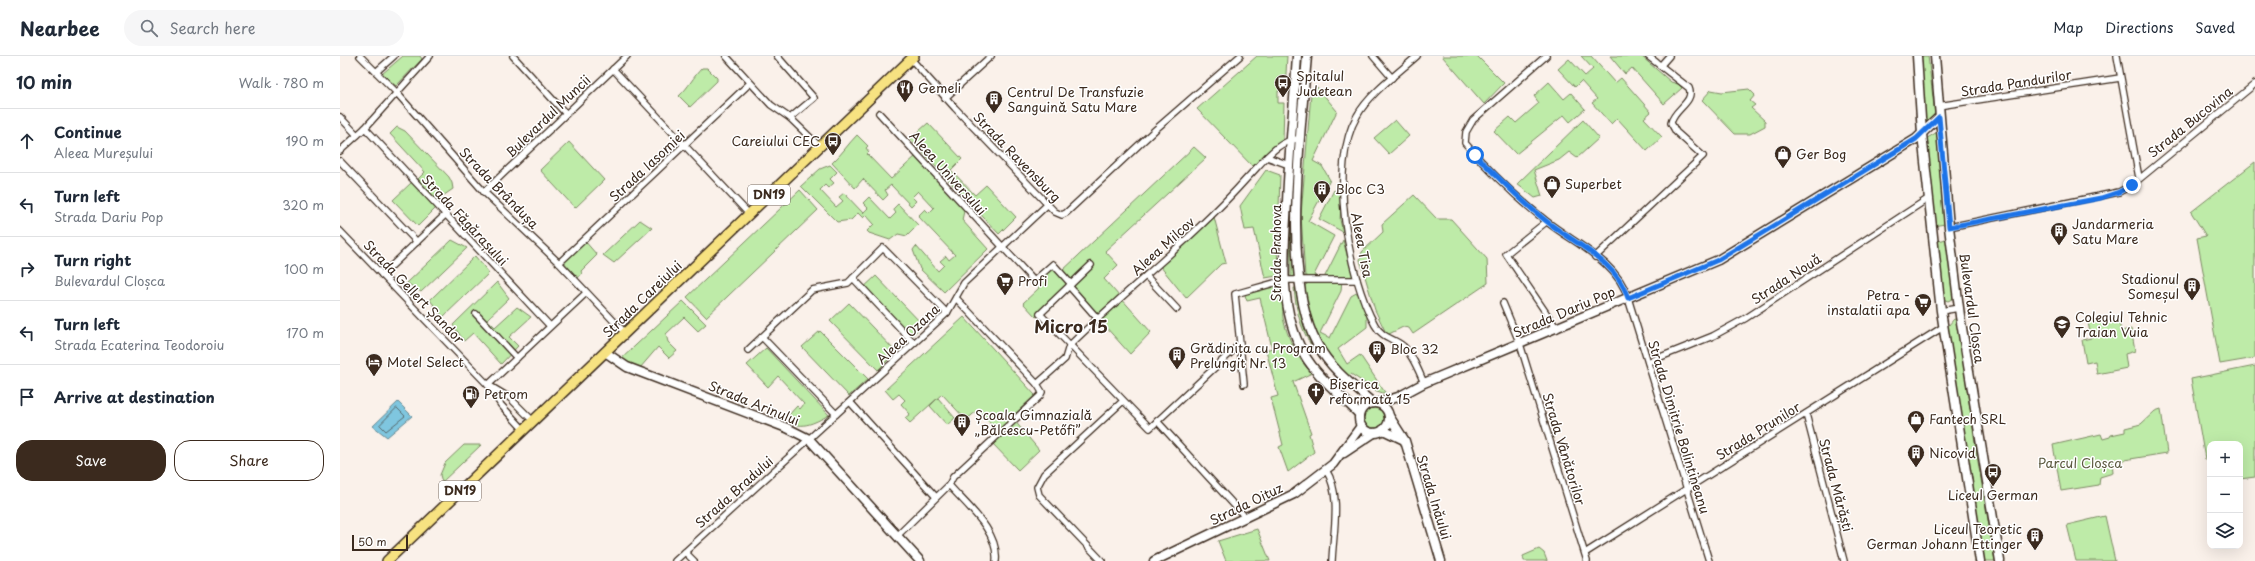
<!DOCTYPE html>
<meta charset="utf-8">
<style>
body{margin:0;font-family:"Playpen Sans",sans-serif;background:#f6f6f7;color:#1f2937}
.controls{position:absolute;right:12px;bottom:12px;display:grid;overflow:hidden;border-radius:8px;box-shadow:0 4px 16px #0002}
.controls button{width:36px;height:36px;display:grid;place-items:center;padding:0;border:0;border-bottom:1px solid #e0e1e3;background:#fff;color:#1f2937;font:20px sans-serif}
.scale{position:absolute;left:12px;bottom:10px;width:56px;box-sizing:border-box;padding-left:4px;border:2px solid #3b2a1e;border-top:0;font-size:11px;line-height:14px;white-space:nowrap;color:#3b2a1e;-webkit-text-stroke:3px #fff;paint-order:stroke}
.stop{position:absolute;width:12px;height:12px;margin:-9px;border:3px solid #1a73e8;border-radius:50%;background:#fff}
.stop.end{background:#1a73e8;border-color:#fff;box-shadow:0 1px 4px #0008}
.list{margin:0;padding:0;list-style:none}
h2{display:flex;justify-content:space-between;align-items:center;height:52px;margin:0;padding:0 16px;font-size:17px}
h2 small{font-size:13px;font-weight:400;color:#747a83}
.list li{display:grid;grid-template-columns:26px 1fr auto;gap:12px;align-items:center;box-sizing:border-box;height:64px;padding:0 16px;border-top:1px solid #e0e1e3}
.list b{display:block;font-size:15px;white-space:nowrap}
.list p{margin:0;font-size:13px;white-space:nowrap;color:#747a83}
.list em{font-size:13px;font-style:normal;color:#747a83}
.actions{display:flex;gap:8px;padding:12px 16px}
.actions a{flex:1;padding:9px 0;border:1px solid #3b2a1e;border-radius:16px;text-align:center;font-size:14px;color:#3b2a1e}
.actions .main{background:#3b2a1e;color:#fff}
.icon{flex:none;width:22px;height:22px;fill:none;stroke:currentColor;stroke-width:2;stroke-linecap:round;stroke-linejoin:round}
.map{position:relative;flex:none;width:1915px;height:505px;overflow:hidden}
header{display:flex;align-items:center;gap:24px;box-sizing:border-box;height:56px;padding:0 20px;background:#fff;border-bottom:1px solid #e0e1e3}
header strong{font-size:19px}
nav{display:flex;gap:22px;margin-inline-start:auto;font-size:14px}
.search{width:280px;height:36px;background:#f6f6f7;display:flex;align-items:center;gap:10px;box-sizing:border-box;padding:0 14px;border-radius:22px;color:#747a83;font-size:15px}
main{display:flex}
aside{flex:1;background:#fff}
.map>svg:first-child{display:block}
</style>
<header>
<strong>Nearbee</strong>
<div class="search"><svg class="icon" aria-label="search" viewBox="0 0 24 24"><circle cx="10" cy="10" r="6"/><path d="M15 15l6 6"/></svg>Search here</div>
<nav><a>Map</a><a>Directions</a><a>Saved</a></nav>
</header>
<main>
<aside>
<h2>10 min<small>Walk · 780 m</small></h2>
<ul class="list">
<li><svg class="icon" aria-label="ahead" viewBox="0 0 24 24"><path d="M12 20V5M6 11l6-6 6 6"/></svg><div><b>Continue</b><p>Aleea Mureșului</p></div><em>190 m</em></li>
<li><svg class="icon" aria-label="left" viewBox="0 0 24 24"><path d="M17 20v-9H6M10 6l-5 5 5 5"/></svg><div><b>Turn left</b><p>Strada Dariu Pop</p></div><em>320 m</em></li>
<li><svg class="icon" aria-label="right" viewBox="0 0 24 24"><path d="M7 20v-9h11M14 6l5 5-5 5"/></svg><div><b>Turn right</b><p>Bulevardul Cloșca</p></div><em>100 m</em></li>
<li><svg class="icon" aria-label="left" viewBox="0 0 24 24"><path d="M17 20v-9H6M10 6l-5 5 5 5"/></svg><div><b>Turn left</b><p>Strada Ecaterina Teodoroiu</p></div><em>170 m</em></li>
<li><svg class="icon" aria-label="arrive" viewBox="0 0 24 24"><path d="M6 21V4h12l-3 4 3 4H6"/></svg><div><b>Arrive at destination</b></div></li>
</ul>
<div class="actions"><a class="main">Save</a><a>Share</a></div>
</aside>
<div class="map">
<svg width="1915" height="505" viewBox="0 0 1915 505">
<rect width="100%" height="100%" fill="#faf1ea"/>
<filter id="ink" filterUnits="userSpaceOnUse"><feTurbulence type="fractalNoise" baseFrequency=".025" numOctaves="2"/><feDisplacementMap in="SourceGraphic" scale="8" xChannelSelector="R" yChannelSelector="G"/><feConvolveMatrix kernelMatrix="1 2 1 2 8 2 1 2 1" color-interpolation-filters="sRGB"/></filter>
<g filter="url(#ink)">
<g fill="#beeba8" stroke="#7c8a63">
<polygon points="63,0 80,0 82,3 56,30 42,18"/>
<polygon points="917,0 947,0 945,35 938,35 938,47 944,47 943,85 915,113 857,53"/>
<polygon points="1102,0 1137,0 1164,27 1144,48"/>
<polygon points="1241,0 1251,0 1275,27 1281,22 1311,56 1304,62 1322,81 1307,95 1277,62 1271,68 1252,47 1257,43 1241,25 1235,31 1218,13 1229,3 1245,20 1253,13"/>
<polygon points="1270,0 1301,0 1331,26 1338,28 1342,32 1324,48 1292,12 1285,18"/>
<polygon points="1578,0 1588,0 1595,59 1583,69"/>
<path d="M362 12H367L377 22V25L350 51 339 40C349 31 353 21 362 12Z"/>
<polygon points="1209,26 1224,43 1231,37 1245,53 1230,66 1224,59 1176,98 1154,75 1170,61 1176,67 1199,47 1194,40"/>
<polygon points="977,31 997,55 973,105 982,110 990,124 968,165 994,180 974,219 983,224 1003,184 1013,221 992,223 1002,223 1001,235 980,277 990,282 1011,240 1018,236 1027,259 1027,271 998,293 1007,308 1020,299 1046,338 1025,331 1026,328 1011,318 1006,322 977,288 961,232 973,224 980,223 965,220 961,159 971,37"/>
<polygon points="1409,33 1415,39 1410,45 1415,49 1411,52 1425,65 1425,70 1410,78 1395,78 1362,44 1371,34 1382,36"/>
<polygon points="1055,64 1069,80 1049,98 1034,82"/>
<polygon points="1243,64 1259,82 1237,102 1229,96 1219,104 1194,114 1202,140 1195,142 1177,128"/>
<polygon points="588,67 622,103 611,114 635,139 646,129 676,161 659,178 570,83"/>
<polygon points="57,71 65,75 109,121 112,127 113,133 97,144 78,123 85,116 50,78"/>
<polygon points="1599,75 1605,168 1593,170 1584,84"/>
<path d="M517 79 528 90 526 92 529 96 527 98 551 123 577 99 625 151 622 164 648 193 604 236 580 213 573 194 576 190 598 215 604 209 600 205 606 200 609 204 615 199 578 160 585 153 589 157 594 152 578 135 572 141 576 145 571 150 551 129 545 134 548 139 543 144 523 123 515 132 492 107C502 98 508 88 517 79Z"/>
<polygon points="229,86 264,124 235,152 200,114"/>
<polygon points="953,89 957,89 956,221 951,221 950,161"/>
<polygon points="854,91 866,102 765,195 778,209 764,223 811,276 790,298 729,230 696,261 683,247 699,232 694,225 713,208 721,216"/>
<polygon points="1915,106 1915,302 1880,308 1857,182 1866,180 1851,156"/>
<polygon points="490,109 497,116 490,123 494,127 488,132 485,129 480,134 496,151 503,145 499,141 504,137 523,157 528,152 523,147 529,141 550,163 556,157 553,153 558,148 578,169 567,180 558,178 550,184 529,177 527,175 534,168 526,159 523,162 518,157 511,164 497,166 461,130 480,113"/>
<polygon points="926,114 940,119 937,220 925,222 914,173 905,174 900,150"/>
<polygon points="72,126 96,152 78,170 53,144"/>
<polygon points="460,134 478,154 366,261 347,241"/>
<polygon points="994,134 1002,138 1000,164 1003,176 979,163"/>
<polygon points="1074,139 1097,163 1111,163 1147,203 1148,227 1073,278 1069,272 1063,271 1047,279 1035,254 1020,204 1022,196 1043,176 1042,168"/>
<polygon points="874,161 886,207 881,208 846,242 820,210"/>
<polygon points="300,164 312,172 274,207 263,199"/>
<polygon points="1606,183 1614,242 1608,245 1603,243 1595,186"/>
<polygon points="112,184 127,192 81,236 67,227"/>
<polygon points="244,184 257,199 241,215 242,217 238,222 222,204"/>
<polygon points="135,200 149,217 103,261 90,244"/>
<polygon points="536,220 583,269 569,282 522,233"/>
<polygon points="157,226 169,242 147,263 155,271 177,251 191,261 169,281 178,290 161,308 133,277 124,285 113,269"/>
<path d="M929 229C934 230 941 231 943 236 945 244 942 254 943 262 947 280 958 305 972 317L953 326 971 377 969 378 974 396 948 416 939 391 943 389 931 342 938 340 926 294 932 292 920 242 907 245 904 236Z"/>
<path d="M954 232H958L964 265 976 292 975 295C961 275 956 256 954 232Z"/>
<polygon points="343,245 366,268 358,275 344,261 326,278 328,286 337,295 329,302 318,291 300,312 280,304"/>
<polygon points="509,247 556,296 538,314 490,265"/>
<polygon points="624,261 695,339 657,375 638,354 626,364 602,338 570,367 565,362 570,358 561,348 565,344 559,338 553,343 545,334"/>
<polygon points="1778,261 1781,275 1791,273 1795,295 1785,298 1787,312 1757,318 1755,305 1746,307 1742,284 1751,282 1748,266"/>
<polygon points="1614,263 1617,264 1637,400 1655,505 1643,505 1627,413 1608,270"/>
<polygon points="480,275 528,323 509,340 462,291"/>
<path d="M426 292 489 359C474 367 459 376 446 362L457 350 460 353 464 348 438 320 428 331 407 309Z"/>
<polygon points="1915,310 1915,421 1900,423 1900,388 1870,388 1870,403 1865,403 1851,323"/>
<polygon points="598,342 615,362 607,369 590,350"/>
<circle cx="1034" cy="362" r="11"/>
<polygon points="1821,353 1827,397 1772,406 1773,417 1760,421 1759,429 1721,435 1713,389 1761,378 1763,383 1770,381 1771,379 1785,376 1785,372 1801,368 1815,355"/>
<polygon points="674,364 699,394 678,414 651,386"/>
<polygon points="124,389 141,389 102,426 100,419 105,407"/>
<polygon points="1765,460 1775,505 1736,505 1727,469"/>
<polygon points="917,473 930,505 886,505 878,485"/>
<polygon points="1199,493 1204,497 1207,505 1184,505 1183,500"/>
</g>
<polygon fill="#7fc6df" stroke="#648892" points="58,346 72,360 47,381 33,370"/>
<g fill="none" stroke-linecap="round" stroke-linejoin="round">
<polygon stroke="#56686b" stroke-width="1" points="57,352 65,360 46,375 40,369"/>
<defs>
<g id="street">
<polyline points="20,0 56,36 144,136 219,207 285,277"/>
<polyline points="173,0 226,58"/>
<polyline points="386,0 431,49 450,62 480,91"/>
<polyline points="437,0 474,42 450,62"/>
<polyline points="1033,0 1052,22"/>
<path d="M1077 0C1058 17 1029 38 1017 60 988 109 1008 221 1035 269 1042 282 1053 282 1063 290 1073 299 1079 316 1084 327"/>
<path d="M1206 0 1133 64 1126 76 1125 87C1149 115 1177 142 1206 165 1235 188 1277 205 1288 242L1369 505"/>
<polyline points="1777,0 1799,122"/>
<polyline points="571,3 615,52 715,156 722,159 726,157 816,73 900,0"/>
<polyline points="1321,9 1329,0"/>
<polyline points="273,13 409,158"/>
<polyline points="36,16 54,0"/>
<polyline points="605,42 651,0"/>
<polyline points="1598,50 1780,22"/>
<polyline points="539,57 694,225 713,208 731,228"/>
<polyline points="0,61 17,79"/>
<polyline points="25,72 210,270"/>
<polyline points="0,95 25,72 90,0"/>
<polyline points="927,101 949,109"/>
<polyline points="0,105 77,186"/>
<polyline points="144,136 287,0"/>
<polyline points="1206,166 1166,198 1217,273"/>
<polyline points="1609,171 1779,136 1792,129 1915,28"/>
<polyline points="0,175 148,329 161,349 184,374"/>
<path d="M1255 201 1363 100 1336 76 1331 67C1334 53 1355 46 1349 32L1308 0"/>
<polyline points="219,207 409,28"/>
<polyline points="751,209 700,258 810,372 900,288 895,238 945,224 1017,224"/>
<polyline points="42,219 105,159"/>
<polyline points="806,220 837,253"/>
<polyline points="513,222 574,287"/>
<polyline points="729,230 757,262"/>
<polyline points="616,242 697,328"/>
<polyline points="1163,247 1180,288 1247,505"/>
<polyline points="1601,255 1619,252"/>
<polyline points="136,258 177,302"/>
<polyline points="422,281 496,358"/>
<polyline points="900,288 904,328"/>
<polyline points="408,294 472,234 508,227 543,192 607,257"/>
<polyline points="1308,306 1373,280 1406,262 1589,142"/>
<polyline points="148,329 246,237"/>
<polyline points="150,330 170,342 193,365"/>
<polyline points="510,346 596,441"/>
<polyline points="1466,358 1504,505"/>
<polyline points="817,365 906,462"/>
<path d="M986 414C1002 439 993 477 992 505"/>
<path d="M609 429C627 450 659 475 656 505"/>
<path d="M557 480 609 429 613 421 700 340 702 336 697 328 725 303 729 290C788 232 853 183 908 121 922 107 939 82 960 83"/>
<polyline points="345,496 354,505"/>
<polyline points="1245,497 1603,271"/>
<polyline points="335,505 607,257 624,227 708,148"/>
<polyline points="762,505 699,439 697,431 704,418 783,345"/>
</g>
<g id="secondary">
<path d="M957 0C954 49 949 97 947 146 944 195 938 253 964 298 977 321 1001 339 1019 358"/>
<path d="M967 0C961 74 941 223 977 288 990 312 1012 329 1033 347"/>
<polyline points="1577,0 1582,78 1601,255 1640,505"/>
<polyline points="1595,0 1609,171 1620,260 1660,505"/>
<polyline points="265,296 287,311 447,372 469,383 580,505"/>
<circle cx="1034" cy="362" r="15"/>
<polyline points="1038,347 1058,341 1084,327 1378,204 1576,83 1599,61"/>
<polyline points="1049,360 1065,385 1101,505"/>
<polyline points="1043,374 1064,384"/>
<polyline points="1004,397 1034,377"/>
<polyline points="814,505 954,438 993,408 1021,370"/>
</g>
<polyline id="primary" points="47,505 574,0"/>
</defs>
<use href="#street" stroke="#3b2a1e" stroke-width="8"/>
<use href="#secondary" stroke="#3b2a1e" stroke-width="11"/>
<use href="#primary" stroke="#3b2a1e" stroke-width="12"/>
<use href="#street" stroke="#fff" stroke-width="5.5"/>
<use href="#secondary" stroke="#fff" stroke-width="8"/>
<use href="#primary" stroke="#f7e281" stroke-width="9"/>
</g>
</g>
<g fill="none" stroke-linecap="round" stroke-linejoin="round" filter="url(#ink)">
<path stroke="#1a73e8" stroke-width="5" d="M1135 99C1158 121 1180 144 1205 164 1234 188 1276 204 1288 242L1378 204 1576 83 1599 61 1609 171 1761 142 1779 136 1792 129"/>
</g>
<defs>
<symbol id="bus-pin" viewBox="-11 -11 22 30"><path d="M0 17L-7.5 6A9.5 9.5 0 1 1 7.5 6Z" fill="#3b2a1e" stroke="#fff"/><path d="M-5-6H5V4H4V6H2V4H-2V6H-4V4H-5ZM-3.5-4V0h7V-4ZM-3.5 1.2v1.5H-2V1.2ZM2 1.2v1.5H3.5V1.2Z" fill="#fff"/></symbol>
<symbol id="restaurant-pin" viewBox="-11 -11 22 30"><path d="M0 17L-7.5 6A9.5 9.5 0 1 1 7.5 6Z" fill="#3b2a1e" stroke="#fff"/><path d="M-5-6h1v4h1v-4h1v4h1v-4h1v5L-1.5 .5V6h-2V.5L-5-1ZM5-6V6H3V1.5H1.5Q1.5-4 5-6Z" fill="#fff"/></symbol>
<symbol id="building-pin" viewBox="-11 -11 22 30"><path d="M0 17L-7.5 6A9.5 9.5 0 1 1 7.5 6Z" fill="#3b2a1e" stroke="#fff"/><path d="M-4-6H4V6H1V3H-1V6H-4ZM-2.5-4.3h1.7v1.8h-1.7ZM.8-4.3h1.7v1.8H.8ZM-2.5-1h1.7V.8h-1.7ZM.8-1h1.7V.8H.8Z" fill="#fff"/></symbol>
<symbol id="shop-pin" viewBox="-11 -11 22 30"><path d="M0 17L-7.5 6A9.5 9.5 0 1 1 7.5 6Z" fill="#3b2a1e" stroke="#fff"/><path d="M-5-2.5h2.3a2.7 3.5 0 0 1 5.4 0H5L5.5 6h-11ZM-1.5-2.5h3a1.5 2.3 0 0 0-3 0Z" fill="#fff"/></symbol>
<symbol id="supermarket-pin" viewBox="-11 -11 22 30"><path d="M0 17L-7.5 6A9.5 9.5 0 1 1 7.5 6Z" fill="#3b2a1e" stroke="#fff"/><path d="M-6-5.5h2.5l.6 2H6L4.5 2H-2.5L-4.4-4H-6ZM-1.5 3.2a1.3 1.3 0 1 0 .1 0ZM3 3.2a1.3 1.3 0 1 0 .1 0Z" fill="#fff"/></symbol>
<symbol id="school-pin" viewBox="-11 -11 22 30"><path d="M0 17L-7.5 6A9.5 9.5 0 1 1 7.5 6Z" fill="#3b2a1e" stroke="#fff"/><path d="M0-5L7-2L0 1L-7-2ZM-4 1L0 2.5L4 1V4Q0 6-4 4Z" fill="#fff"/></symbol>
<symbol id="hotel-pin" viewBox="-11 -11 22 30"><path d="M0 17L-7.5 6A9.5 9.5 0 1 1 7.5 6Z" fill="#3b2a1e" stroke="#fff"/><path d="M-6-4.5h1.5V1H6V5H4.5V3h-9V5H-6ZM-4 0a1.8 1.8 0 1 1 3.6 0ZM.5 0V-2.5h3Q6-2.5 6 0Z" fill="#fff"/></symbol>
<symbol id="church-pin" viewBox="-11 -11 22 30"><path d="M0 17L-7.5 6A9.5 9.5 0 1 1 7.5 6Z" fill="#3b2a1e" stroke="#fff"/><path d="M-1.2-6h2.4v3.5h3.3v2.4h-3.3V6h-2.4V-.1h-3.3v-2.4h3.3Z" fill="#fff"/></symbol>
<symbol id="fuel-pin" viewBox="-11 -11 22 30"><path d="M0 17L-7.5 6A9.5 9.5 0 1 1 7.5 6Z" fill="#3b2a1e" stroke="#fff"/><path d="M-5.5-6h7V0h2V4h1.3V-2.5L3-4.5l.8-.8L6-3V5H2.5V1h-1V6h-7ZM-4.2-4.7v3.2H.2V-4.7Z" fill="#fff"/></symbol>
</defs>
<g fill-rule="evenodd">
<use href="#bus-pin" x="933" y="17" width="20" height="27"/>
<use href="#restaurant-pin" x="555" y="22" width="20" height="27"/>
<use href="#building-pin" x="644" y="33" width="20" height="27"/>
<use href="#bus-pin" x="483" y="75" width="20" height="27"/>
<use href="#shop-pin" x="1433" y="88" width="20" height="27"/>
<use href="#shop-pin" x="1202" y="118" width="20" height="27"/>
<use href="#building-pin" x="972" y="123" width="20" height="27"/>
<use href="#building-pin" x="1709" y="165" width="20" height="27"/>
<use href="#supermarket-pin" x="655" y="215" width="20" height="27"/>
<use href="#building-pin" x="1842" y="220" width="20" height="27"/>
<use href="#supermarket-pin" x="1573" y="236" width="20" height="27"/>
<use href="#school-pin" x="1712" y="258" width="20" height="27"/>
<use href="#building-pin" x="1027" y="283" width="20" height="27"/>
<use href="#building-pin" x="827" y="289" width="20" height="27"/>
<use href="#hotel-pin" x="24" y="296" width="20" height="27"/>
<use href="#church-pin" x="966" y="325" width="20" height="27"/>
<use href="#fuel-pin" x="121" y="328" width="20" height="27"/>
<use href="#shop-pin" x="1566" y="353" width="20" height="27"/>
<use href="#building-pin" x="612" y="356" width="20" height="27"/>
<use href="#building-pin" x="1566" y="387" width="20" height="27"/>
<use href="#bus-pin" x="1643" y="406" width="20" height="27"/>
<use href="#building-pin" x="1685" y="470" width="20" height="27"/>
</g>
<g text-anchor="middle" stroke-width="3" stroke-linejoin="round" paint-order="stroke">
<g fill="#fff" stroke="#766a62" stroke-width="1">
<rect x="408" y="129" width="42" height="20" rx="3"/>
<rect x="99" y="425" width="42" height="20" rx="3"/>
</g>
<g font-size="12" font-weight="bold" fill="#3b2a1e">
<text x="429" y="143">DN19</text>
<text x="120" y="439">DN19</text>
</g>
<g font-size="13" fill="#3b2a1e" stroke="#fff" text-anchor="start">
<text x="956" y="25">Spitalul<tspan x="956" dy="15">Judetean</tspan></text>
<text x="578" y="37">Gemeli</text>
<text x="667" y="41">Centrul De Transfuzie<tspan x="667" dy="15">Sanguină Satu Mare</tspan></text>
<text x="480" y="90" text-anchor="end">Careiului CEC</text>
<text x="1456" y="103">Ger Bog</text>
<text x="1225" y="133">Superbet</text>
<text x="995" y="138">Bloc C3</text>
<text x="1732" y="173">Jandarmeria<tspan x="1732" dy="15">Satu Mare</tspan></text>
<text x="1839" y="228" text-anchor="end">Stadionul<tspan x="1839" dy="15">Someșul</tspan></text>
<text x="678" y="230">Profi</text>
<text x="1570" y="244" text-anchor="end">Petra -<tspan x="1570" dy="15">instalatii apa</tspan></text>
<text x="1735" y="266">Colegiul Tehnic<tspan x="1735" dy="15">Traian Vuia</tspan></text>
<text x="850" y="297">Grădinița cu Program<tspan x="850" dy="15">Prelungit Nr. 13</tspan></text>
<text x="1050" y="298">Bloc 32</text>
<text x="47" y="311">Motel Select</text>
<text x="989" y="333">Biserica<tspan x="989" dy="15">reformată 15</tspan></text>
<text x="144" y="343">Petrom</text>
<text x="635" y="364">Școala Gimnazială<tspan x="635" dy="15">„Bălcescu-Petőfi”</tspan></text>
<text x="1589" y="368">Fantech SRL</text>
<text x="1589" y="402">Nicovid</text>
<text x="1653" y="444" text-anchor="middle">Liceul German</text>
<text x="1682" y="478" text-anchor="end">Liceul Teoretic<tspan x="1682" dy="15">German Johann Ettinger</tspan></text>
</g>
<g font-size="13" fill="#3b2a1e" stroke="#fff">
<text transform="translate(1676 27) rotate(-9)" y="5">Strada Pandurilor</text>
<text transform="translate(208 60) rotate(-44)" y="5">Bulevardul Muncii</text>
<text transform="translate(1850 66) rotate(-39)" y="5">Strada Bucovina</text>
<text transform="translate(677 101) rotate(46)" y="5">Strada Ravensburg</text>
<text transform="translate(307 110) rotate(-43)" y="5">Strada Iasomiei</text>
<text transform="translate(608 117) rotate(48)" y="5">Aleea Universului</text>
<text transform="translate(159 132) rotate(46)" y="5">Strada Brândușa</text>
<text transform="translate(125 164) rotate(47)" y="5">Strada Făgărașului</text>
<text transform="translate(1022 189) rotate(79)" y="5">Aleea Tisa</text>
<text transform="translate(823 190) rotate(-42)" y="5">Aleea Milcov</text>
<text transform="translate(936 197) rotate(-90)" y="5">Strada Prahova</text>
<text transform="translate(1446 223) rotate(-33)" y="5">Strada Nouă</text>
<text transform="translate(74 236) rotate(46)" y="5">Strada Gellert Șandor</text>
<text transform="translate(302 243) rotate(-44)" y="5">Strada Careiului</text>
<text transform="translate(1632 252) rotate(82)" y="5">Bulevardul Cloșca</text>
<text transform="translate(1224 256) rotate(-23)" y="5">Strada Dariu Pop</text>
<text transform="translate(568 278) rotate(-43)" y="5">Aleea Ozana</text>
<text transform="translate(414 347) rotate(22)" y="5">Strada Arinului</text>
<text transform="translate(1339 371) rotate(73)" y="5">Strada Dimitrie Bolintineanu</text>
<text transform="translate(1418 375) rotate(-32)" y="5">Strada Prunilor</text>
<text transform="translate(1224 393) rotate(73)" y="5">Strada Vânătorilor</text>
<text transform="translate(1496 429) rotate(75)" y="5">Strada Mărăști</text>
<text transform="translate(394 436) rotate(-42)" y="5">Strada Bradului</text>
<text transform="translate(1094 441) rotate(73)" y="5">Strada Inăului</text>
<text transform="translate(906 448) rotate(-26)" y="5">Strada Oituz</text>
</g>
<g font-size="13" fill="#5c5a40" stroke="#fff">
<text x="1740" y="412">Parcul Cloșca</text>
</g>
<g font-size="17" font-weight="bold" fill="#3b2a1e" stroke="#fff">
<text x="731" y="277">Micro 15</text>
</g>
</g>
</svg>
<div class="controls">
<button>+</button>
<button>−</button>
<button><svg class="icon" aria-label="layers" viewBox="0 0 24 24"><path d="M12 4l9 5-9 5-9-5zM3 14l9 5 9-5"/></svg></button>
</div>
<div class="scale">50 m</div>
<div class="stop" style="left:1135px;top:99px"></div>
<div class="stop end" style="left:1792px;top:129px"></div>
</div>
</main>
